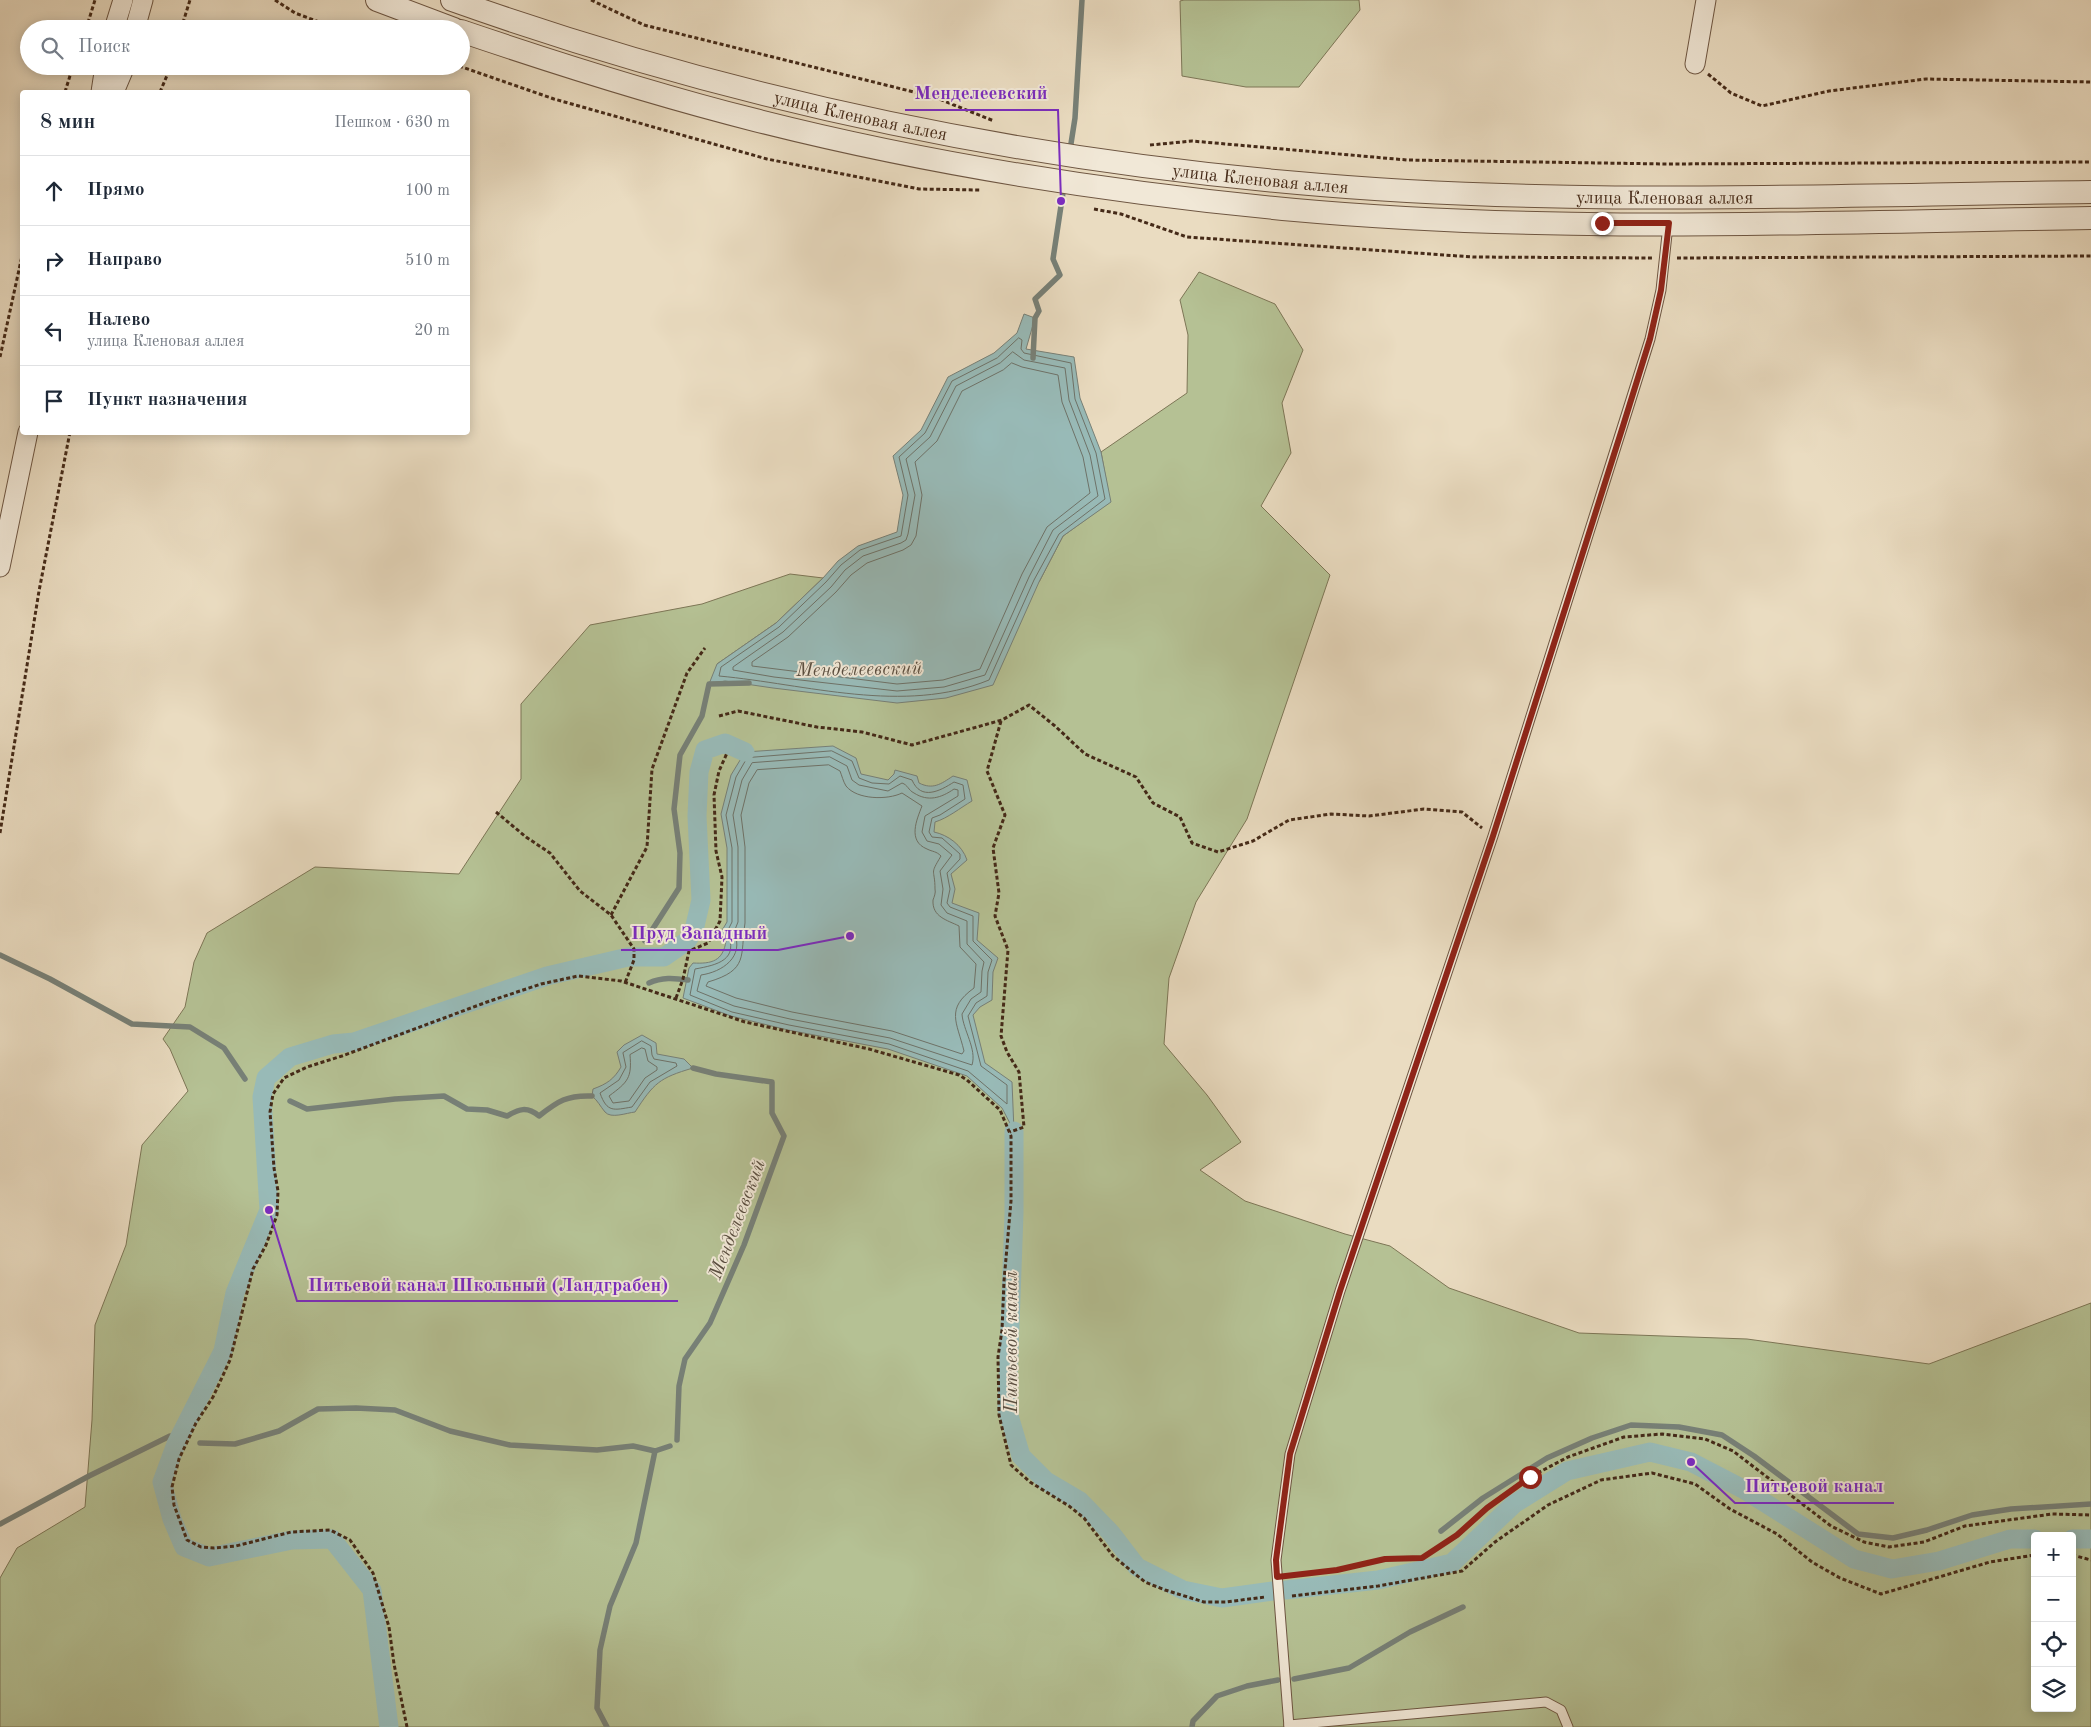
<!DOCTYPE html>
<html lang="ru">
<meta charset="utf-8">
<style>
body{margin:0;font-family:"Old Standard TT",serif;background:#f2f2f3;color:#1f2937}
.controls{position:absolute;right:15px;bottom:15px;display:grid;overflow:hidden;border-radius:5px;box-shadow:0 2px 12px #0003}
.controls button{width:45px;height:45px;display:grid;place-items:center;padding:0;border:0;border-bottom:1px solid #e0e1e3;background:#fff;color:#1f2937;font:25px sans-serif}
.stop{position:absolute;width:15px;height:15px;margin:-11px;border:4px solid #8f2418;border-radius:50%;background:#fff}
.stop.end{background:#8f2418;border-color:#fff;box-shadow:0 1px 5px #0008}
.list{margin:0;padding:0;list-style:none}
h2{display:flex;justify-content:space-between;align-items:center;height:65px;margin:0;padding:0 20px;font-size:21px}
h2 small{font-size:16px;font-weight:400;color:#747a83}
.list li{display:grid;grid-template-columns:32px 1fr auto;gap:15px;align-items:center;box-sizing:border-box;height:70px;padding:0 20px;border-top:1px solid #e0e1e3}
.list b{display:block;font-size:19px;white-space:nowrap}
.list p{margin:0;font-size:16px;white-space:nowrap;color:#747a83}
.list em{font-size:16px;font-style:normal;color:#747a83}
.icon{flex:none;width:28px;height:28px;fill:none;stroke:currentColor;stroke-width:2;stroke-linecap:round;stroke-linejoin:round}
.map{position:relative;flex:none;width:2091px;height:1727px;overflow:hidden}
.search{position:absolute;background:#fff;box-shadow:0 2px 12px #0003;left:20px;top:20px;width:450px;height:55px;display:flex;align-items:center;gap:12px;box-sizing:border-box;padding:0 18px;border-radius:28px;color:#747a83;font-size:19px}
.panel{position:absolute;background:#fff;box-shadow:0 2px 12px #0003;left:20px;top:90px;width:450px;height:345px;border-radius:5px}
.map>svg:first-child{display:block}
</style>
<div class="map">
<svg width="2091" height="1727" viewBox="0 0 2091 1727">
<rect width="100%" height="100%" fill="#eadcc1"/>
<filter id="stains"><feTurbulence type="fractalNoise" baseFrequency=".004" numOctaves="4"/><feColorMatrix values="0 0 0 0 .2 0 0 0 0 .09 0 0 0 0 .02 0 0 0 .5 -.17"/></filter>
<radialGradient id="worn" r=".72"><stop offset=".6" stop-color="#630" stop-opacity="0"/><stop offset="1" stop-color="#630" stop-opacity=".3"/></radialGradient>
<g fill="#b5c194" stroke="#7d7656" fill-rule="evenodd">
<polygon points="1184,0 1359,0 1360,10 1299,87 1246,87 1182,76 1180,1"/>
<path d="M1199 272 1275 304 1303 350 1282 403 1291 453 1261 506 1330 575 1247 819 1196 902 1169 978 1164 1044 1207 1095 1241 1142 1200 1170 1245 1201 1345 1234 1390 1246 1449 1288 1579 1333 1747 1339 1929 1364 2091 1303V1727H0V1578L17 1548 85 1507 92 1420 95 1325 126 1245 142 1145 188 1091 170 1049 163 1039 185 1007 194 962 207 933 315 867 459 874 521 779V704L590 625 702 604 790 574 823 578 776 623 717 664 1039 582 1063 536 1110 502 1101 452 1187 393 1188 335 1180 300ZM2035 1536H2072V1708H2035Z"/>
</g>
<g fill="#98bab7" stroke="#778077">
<polygon points="1024,314 1035,318 1026,349 1074,357 1080,398 1101,452 1111,502 1063,536 1039,582 993,685 946,698 897,703 773,688 725,681 709,684 717,664 776,623 823,578 838,561 858,546 897,532 903,495 893,456 921,430 948,377 994,353 1017,333"/>
<path d="M833 746 856 758 861 774 888 780 894 774 895 770 917 776 919 783C933 790 941 784 953 776L967 780 972 801C960 808 948 818 935 822L934 832C948 835 962 845 967 860L951 874 955 889 952 903 979 913 977 940 998 958 993 972 992 1000 980 1007 973 1015 985 1063 1012 1082 1014 1131 1002 1108 967 1076 888 1049 788 1030 731 1016 683 998 689 968 693 963C712 964 723 961 726 941L721 932 727 922V848L721 814 731 775 745 752Z"/>
<path d="M642 1035 656 1043 657 1054 684 1059 693 1068C659 1078 654 1083 635 1112 626 1113 611 1119 605 1112 600 1106 598 1101 592 1096L593 1089C607 1084 614 1079 621 1067L617 1052 624 1045Z"/>
</g>
<g fill="none" stroke-linecap="round" stroke-linejoin="round">
<g stroke="#6e7268" stroke-width="1">
<path d="M1019 338 1022 340 1021 349 1024 353 1071 363 1075 399 1096 453 1105 499 1059 534 1034 580 989 680C904 715 806 684 719 676L721 667 779 627 826 582 841 565 860 550 901 536 908 495 899 457 925 433 952 381 997 358Z"/>
<polygon points="1013,352 1024,360 1065,368 1069,400 1090,455 1098,496 1053,530 1029,577 985,675 944,687 897,691 774,677 733,670 733,667 783,632 831,587 845,570 863,556 901,543 906,540 908,534 915,495 906,459 930,437 956,386 1000,363"/>
<polygon points="1012,363 1022,367 1058,375 1062,402 1083,457 1090,493 1047,527 1022,574 980,669 943,680 897,684 752,666 752,662 788,637 836,592 851,575 867,563 903,550 911,545 916,536 922,495 915,462 937,441 962,391 1003,370"/>
<path d="M832 751 852 761 859 778 872 783 889 784 900 776 912 780C921 801 940 791 954 782L963 785 965 799 940 815 932 818 929 832 932 837 942 838 960 854V859L947 873 950 889 947 903 950 907 973 916V941L992 960 988 972 987 996 976 1003 968 1016 981 1066 1007 1085V1104L968 1071 889 1044 789 1025 732 1012 690 995 695 969C717 965 740 960 727 932L732 922V848L726 815 736 777 747 758Z"/>
<path d="M830 757 847 766 852 780 859 785 888 791 902 783C908 785 908 790 914 793 928 802 941 798 954 789L958 790V796L925 816 922 832 927 841 939 844 952 855 940 871 943 889 941 905 947 913 967 921V944L984 962 982 971 981 992 971 999 962 1014C963 1030 977 1049 972 1065L890 1038 790 1019 734 1006 697 991 701 975C722 972 745 957 734 932L738 922V847L733 815 742 780 752 763Z"/>
<path d="M829 765 840 771C842 776 843 781 846 786 857 800 888 800 902 793L922 806C917 819 907 841 927 849 933 852 936 851 941 856 929 876 935 868 935 889 936 893 934 897 933 900 932 917 947 920 959 926L960 947 976 964 974 988C945 1009 957 1022 964 1051L962 1054 892 1031 792 1012 736 998 706 986 708 982C749 970 740 956 745 923V847L741 815 749 783 757 770Z"/>
<path d="M642 1041 651 1046 652 1055 654 1059 676 1063 677 1066 650 1082 632 1107C614 1110 607 1113 600 1093L619 1080 626 1067 623 1053Z"/>
<path d="M642 1048 645 1049 648 1061 657 1067V1070L645 1078 629 1101 613 1103 609 1096C628 1082 632 1078 630 1055Z"/>
</g>
<g stroke="#778077" stroke-width="5.5">
<polyline points="1070,150 1075,118 1082,0"/>
<polyline points="1033,358 1035,318 1039,311 1035,299 1060,275 1053,259 1064,186"/>
<polyline points="645,941 679,888 680,853 674,809 680,755 702,716 709,684 749,683"/>
<polyline points="0,955 50,979 132,1024 190,1027 224,1048 245,1079"/>
<path d="M649 983C662 977 674 978 688 980"/>
<path d="M290 1101 307 1109 395 1099 444 1096 467 1109 487 1110 507 1116C519 1109 527 1106 539 1116 558 1101 567 1095 592 1096"/>
<polyline points="677,1440 679,1386 685,1359 710,1323 744,1245 784,1136 772,1113 772,1082 716,1074 693,1068"/>
<polyline points="200,1443 235,1444 279,1431 318,1409 356,1408 395,1410 450,1431 510,1445 597,1450 633,1446 655,1451"/>
<polyline points="0,1524 89,1476 170,1436"/>
<polyline points="1441,1531 1483,1498 1547,1458 1592,1438 1631,1425 1679,1427 1722,1435 1754,1456 1858,1534 1893,1538 1927,1530 1972,1515 2011,1509 2091,1504"/>
<polyline points="1294,1679 1349,1668 1410,1632 1463,1607"/>
<polyline points="607,1727 597,1708 600,1650 610,1606 636,1543 655,1451 670,1446"/>
<polyline points="1192,1727 1193,1721 1217,1696 1247,1686 1278,1680"/>
</g>
<g stroke="#98bab7" stroke-width="19">
<polyline points="1014,1131 1014,1213 1007,1409 1021,1456 1046,1481 1080,1501 1111,1533 1137,1567 1183,1590 1222,1598 1273,1591"/>
<polyline points="2072,1539 2091,1539"/>
<polyline points="1286,1590 1378,1580 1452,1563 1514,1504 1567,1471 1650,1452 1691,1462 1743,1489 1854,1559 1892,1569 1939,1561 2010,1539 2035,1539"/>
<polyline points="389,1727 372,1590 332,1539 292,1540 209,1557 184,1547 172,1519 162,1482 176,1444 223,1351 235,1293 269,1210 262,1097 266,1078 290,1057 333,1044 354,1042 547,976 628,957 664,957 687,941 694,930 701,900 697,816 699,772 705,750 725,743 745,752"/>
</g>
<defs>
<g id="service">
<polyline points="1289,1725 1546,1702 1561,1710 1568,1727"/>
<polyline points="1289,1727 1276,1560 1290,1454 1340,1291 1493,836 1628,409 1650,339 1661,290 1668,225"/>
</g>
<g id="minor">
<polyline points="114,29 123,0"/>
<polyline points="135,29 143,0"/>
<polyline points="1695,64 1706,0"/>
<polyline points="101,92 105,66"/>
<polyline points="114,92 125,66"/>
<polyline points="0,567 28,432"/>
</g>
<g id="tertiary">
<polyline points="377,0 454,29"/>
<path id="s1" d="M452 0C725 97 1009 158 1298 183 1561 207 1827 195 2091 192"/>
<path d="M461 31C558 64 656 95 755 120 932 165 1114 193 1295 210 1558 234 1827 222 2091 218"/>
</g>
</defs>
<use href="#service" stroke="#6e5642" stroke-width="11"/>
<use href="#minor" stroke="#6e5642" stroke-width="21"/>
<use href="#tertiary" stroke="#6e5642" stroke-width="24"/>
<g stroke="#452a18" stroke-width="3" stroke-dasharray="4 2.5" stroke-linecap="butt">
<polyline points="275,0 295,13 338,29"/>
<polyline points="591,0 644,25 934,97 994,121"/>
<polyline points="86,29 95,0"/>
<polyline points="181,29 190,0"/>
<polyline points="459,66 554,99 767,159 919,189 980,190"/>
<polyline points="1708,74 1731,93 1762,106 1829,91 1926,79 2091,82"/>
<polyline points="65,92 73,66"/>
<polyline points="160,92 171,66"/>
<polyline points="1150,145 1192,141 1407,160 1665,164 2091,162"/>
<polyline points="1094,209 1121,214 1187,237 1473,257 1653,258"/>
<polyline points="1677,258 2091,256"/>
<polyline points="0,357 22,256"/>
<polyline points="719,716 738,711 817,727 862,732 912,745 1002,720 1029,705 1055,726 1085,754 1136,777 1153,803 1180,817 1192,843 1218,852 1253,841 1289,820 1331,814 1369,816 1424,809 1462,812 1482,828"/>
<polyline points="1001,721 987,771 1005,815 993,848 999,893 995,916 1008,950 1001,1036 1007,1052 1019,1072 1024,1127 1010,1132"/>
<polyline points="496,812 526,837 550,853 580,891 611,915 634,949 634,960 625,983"/>
<polyline points="0,833 39,591 70,432"/>
<polyline points="611,915 647,847 652,769 687,673 705,648"/>
<polyline points="676,998 683,979 689,951 708,943 720,921 722,877 716,851 714,795 719,771 727,753"/>
<polyline points="2072,1555 2091,1560"/>
<polyline points="1288,1576 1337,1570 1385,1559 1422,1558 1457,1535 1487,1508 1530,1477 1568,1457 1624,1437 1662,1434 1705,1439 1733,1451 1831,1526 1864,1542 1889,1547 1924,1542 1965,1526 2052,1514 2091,1515"/>
<polyline points="1292,1596 1378,1586 1462,1571 1495,1542 1548,1505 1601,1480 1652,1473 1695,1484 1730,1509 1777,1534 1812,1562 1840,1578 1881,1594 1990,1562 2035,1555"/>
<polyline points="407,1727 394,1664 389,1627 373,1573 350,1540 330,1530 291,1532 236,1546 214,1548 201,1547 187,1540 174,1505 172,1487 179,1459 196,1423 213,1397 230,1360 253,1269 266,1245 277,1215 278,1191 274,1168 270,1112 273,1094 284,1078 307,1067 342,1056 487,1002 541,984 578,976 621,981 745,1022 869,1049 959,1075 967,1080 1000,1110 1011,1136 1011,1201 1004,1281 1002,1330 998,1357 999,1415 1011,1465 1030,1482 1069,1506 1084,1518 1113,1556 1145,1582 1165,1590 1204,1602 1226,1602 1265,1597"/>
</g>
<use href="#service" stroke="#f1e8d7" stroke-width="9"/>
<use href="#minor" stroke="#f1e8d7" stroke-width="19"/>
<use href="#tertiary" stroke="#f1e8d7" stroke-width="22"/>
</g>
<g fill="none" stroke-linecap="round" stroke-linejoin="round">
<polyline stroke="#8f2418" stroke-width="6" points="1530,1477 1487,1508 1457,1535 1422,1558 1385,1559 1337,1570 1277,1577 1276,1560 1290,1454 1340,1291 1493,836 1623,426 1650,339 1661,290 1669,223 1602,223"/>
</g>
<g text-anchor="middle" stroke-width="4" stroke-linejoin="round" paint-order="stroke">
<g font-size="18" fill="#452a18" stroke="#f1e8d7">
<text dy="6" stroke="none"><textPath href="#s1" startOffset="425">улица Кленовая аллея</textPath></text>
<text dy="6" stroke="none"><textPath href="#s1" startOffset="830">улица Кленовая аллея</textPath></text>
<text dy="6" stroke="none"><textPath href="#s1" startOffset="1235">улица Кленовая аллея</textPath></text>
</g>
<g font-size="19" font-style="italic" fill="#5a4e40" stroke="#f1e8d7">
<text transform="translate(859 668) rotate(-1)" y="7">Менделеевский</text>
<text transform="translate(736 1219) rotate(-69)" y="7">Менделеевский</text>
<text transform="translate(1010 1342) rotate(-90)" y="7">Питьевой канал</text>
</g>
</g>
<path fill="none" stroke="#7b2cbf" stroke-width="2" d="M1061 201L1058 110H905M850 936L778 950H621M269 1210L297 1301H678M1691 1462L1735 1503H1894"/>
<g fill="#7b2cbf" stroke="#f1e8d7" stroke-width="2">
<circle cx="1061" cy="201" r="5"/>
<circle cx="850" cy="936" r="5"/>
<circle cx="269" cy="1210" r="5"/>
<circle cx="1691" cy="1462" r="5"/>
</g>
<g font-size="19" text-anchor="middle" font-weight="bold" fill="#7b2cbf" stroke="#f1e8d7" stroke-width="4" stroke-linejoin="round" paint-order="stroke">
<text x="981" y="99">Менделеевский</text>
<text x="699" y="939">Пруд Западный</text>
<text x="488" y="1291">Питьевой канал Школьный (Ландграбен)</text>
<text x="1814" y="1492">Питьевой канал</text>
</g>
<rect width="100%" height="100%" filter="url(#stains)"/>
<rect width="100%" height="100%" fill="url(#worn)"/>
</svg>
<div class="controls">
<button>+</button>
<button>−</button>
<button><svg class="icon" aria-label="locate" viewBox="0 0 24 24"><circle cx="12" cy="12" r="6"/><path d="M12 2v4M12 18v4M2 12h4M18 12h4"/></svg></button>
<button><svg class="icon" aria-label="layers" viewBox="0 0 24 24"><path d="M12 4l9 5-9 5-9-5zM3 14l9 5 9-5"/></svg></button>
</div>
<div class="stop" style="left:1530px;top:1477px"></div>
<div class="stop end" style="left:1602px;top:223px"></div>
<div class="search"><svg class="icon" aria-label="search" viewBox="0 0 24 24"><circle cx="10" cy="10" r="6"/><path d="M15 15l6 6"/></svg>Поиск</div>
<section class="panel">
<h2>8 мин<small>Пешком · 630 m</small></h2>
<ul class="list">
<li><svg class="icon" aria-label="ahead" viewBox="0 0 24 24"><path d="M12 20V5M6 11l6-6 6 6"/></svg><div><b>Прямо</b></div><em>100 m</em></li>
<li><svg class="icon" aria-label="right" viewBox="0 0 24 24"><path d="M7 20v-9h11M14 6l5 5-5 5"/></svg><div><b>Направо</b></div><em>510 m</em></li>
<li><svg class="icon" aria-label="left" viewBox="0 0 24 24"><path d="M17 20v-9H6M10 6l-5 5 5 5"/></svg><div><b>Налево</b><p>улица Кленовая аллея</p></div><em>20 m</em></li>
<li><svg class="icon" aria-label="arrive" viewBox="0 0 24 24"><path d="M6 21V4h12l-3 4 3 4H6"/></svg><div><b>Пункт назначения</b></div></li>
</ul>
</section>
</div>
